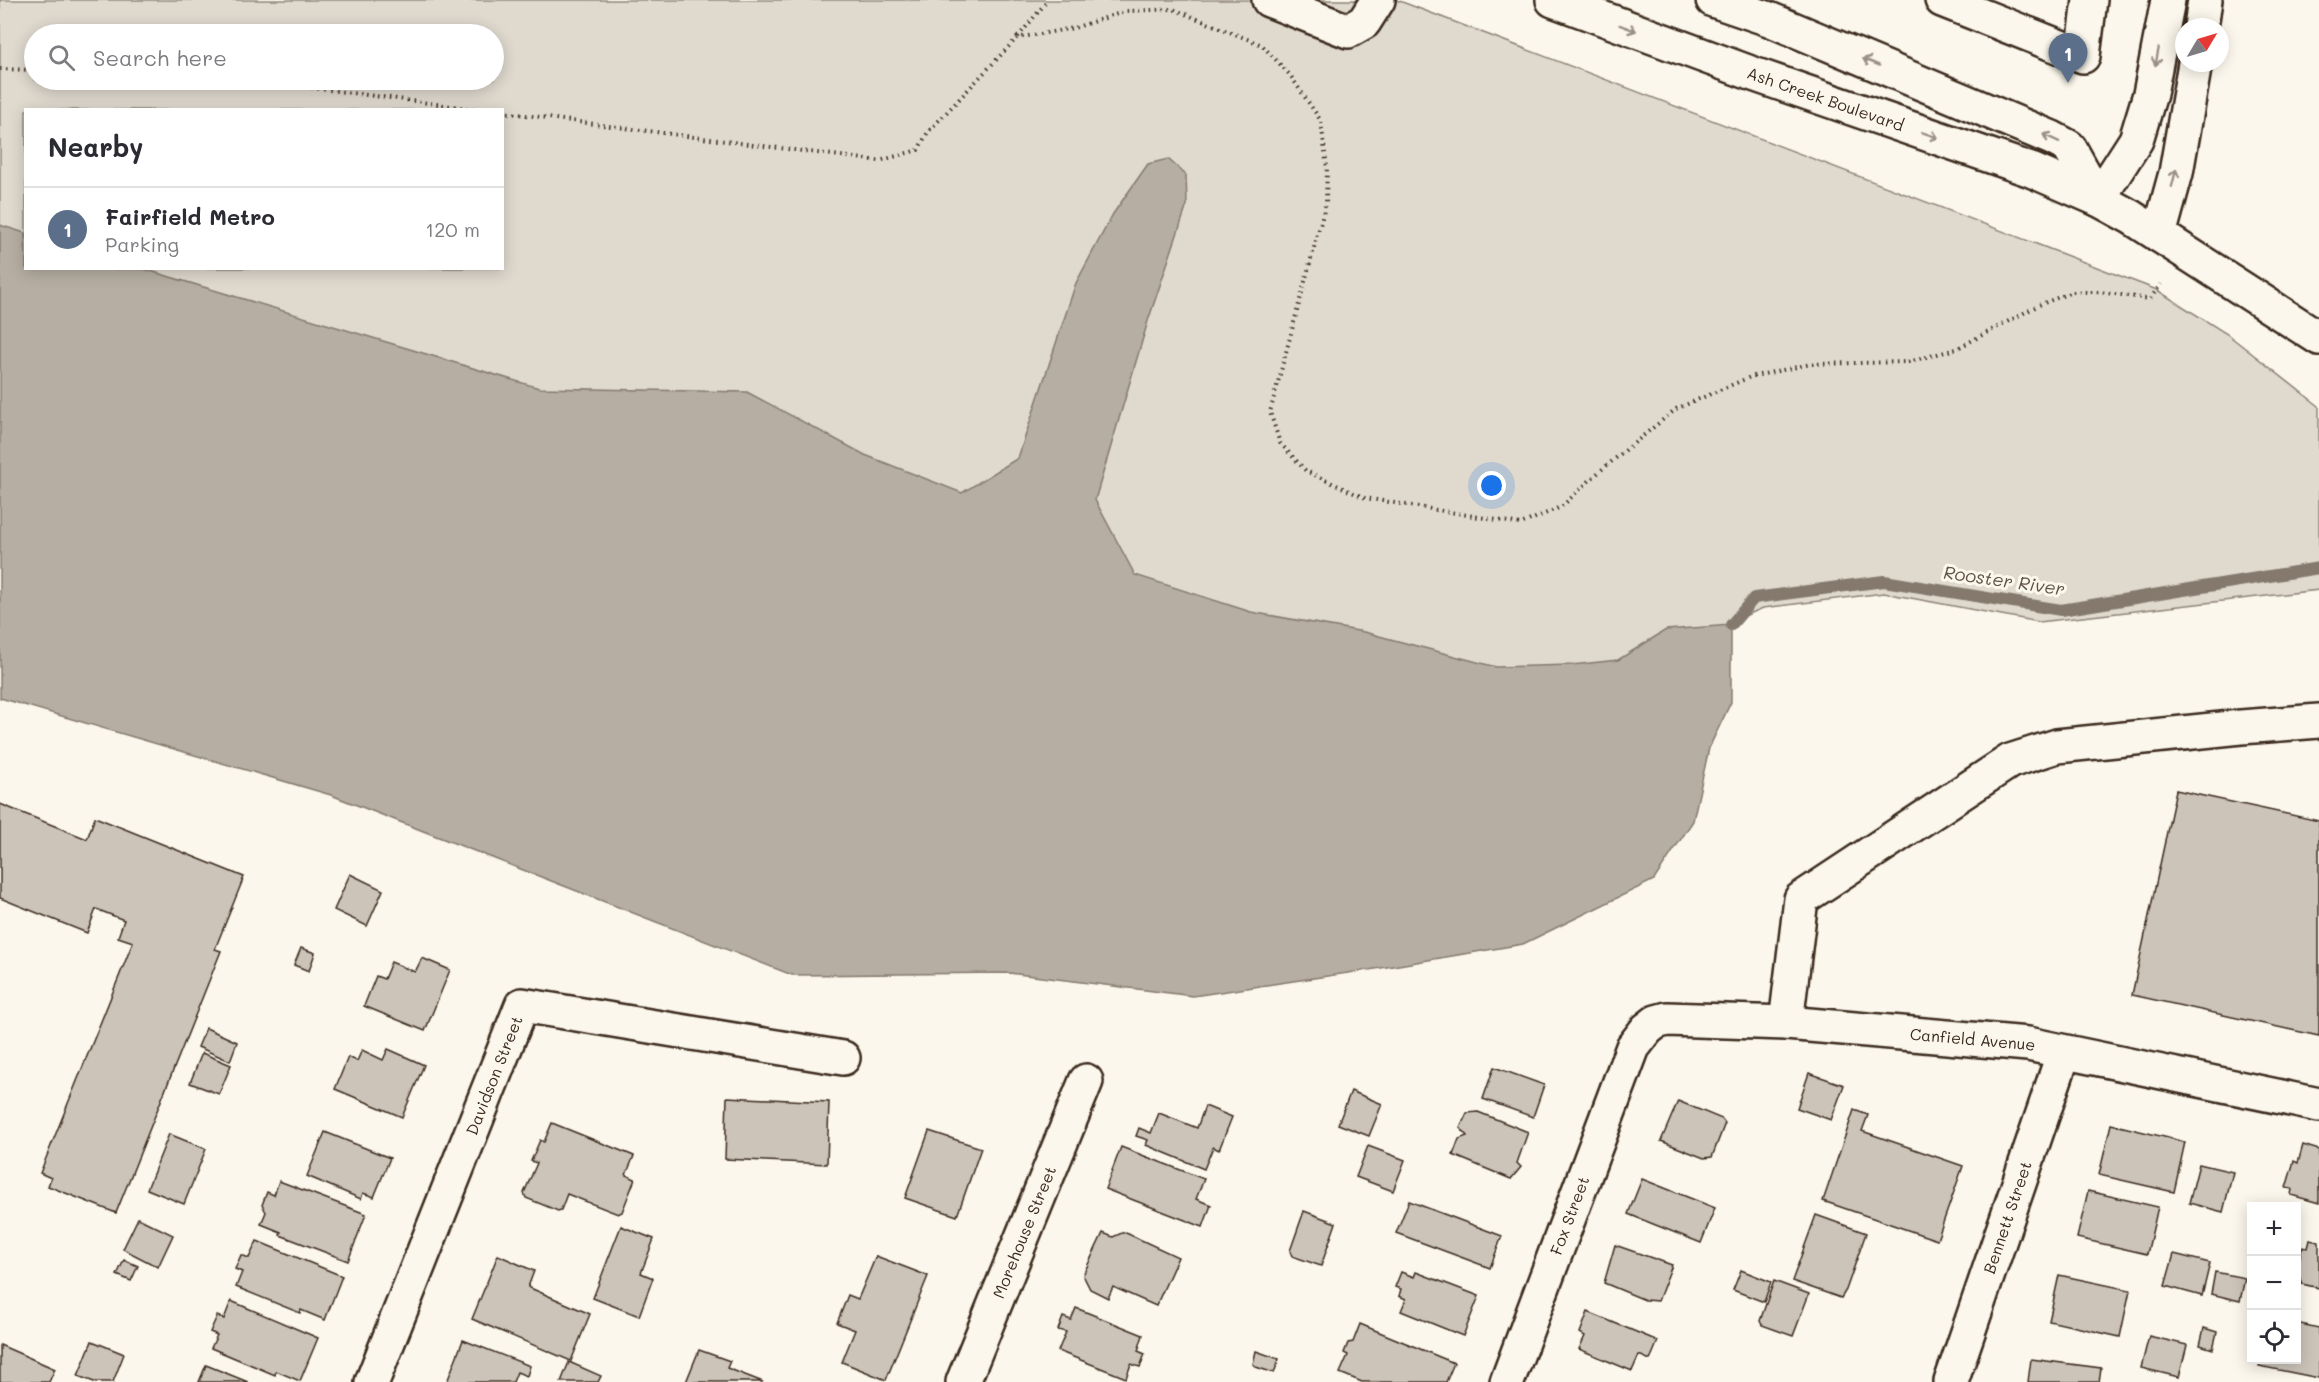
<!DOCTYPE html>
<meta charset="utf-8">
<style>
body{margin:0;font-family:Mali,sans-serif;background:#f7f7f7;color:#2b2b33}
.controls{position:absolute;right:18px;bottom:18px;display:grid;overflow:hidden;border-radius:0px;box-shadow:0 3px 15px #0003}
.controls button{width:54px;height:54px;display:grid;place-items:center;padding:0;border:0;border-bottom:2px solid #e1e1e2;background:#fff;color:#2b2b33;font:30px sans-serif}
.compass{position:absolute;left:2175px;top:18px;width:54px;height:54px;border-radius:50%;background:#fff;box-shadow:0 3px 15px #0003;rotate:52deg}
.you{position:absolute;left:1492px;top:486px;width:21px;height:21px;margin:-15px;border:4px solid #fff;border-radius:50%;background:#1a73e8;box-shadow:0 0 0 9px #1a73e833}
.badge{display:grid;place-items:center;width:39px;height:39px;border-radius:50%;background:#db2777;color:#fff;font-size:20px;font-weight:700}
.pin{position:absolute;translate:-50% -50px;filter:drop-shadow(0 2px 3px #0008)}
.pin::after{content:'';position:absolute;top:32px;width:21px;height:18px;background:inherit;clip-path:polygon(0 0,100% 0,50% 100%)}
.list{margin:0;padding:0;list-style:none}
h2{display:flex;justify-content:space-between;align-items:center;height:78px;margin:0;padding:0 24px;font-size:26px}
h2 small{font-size:20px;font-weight:400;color:#7c7c81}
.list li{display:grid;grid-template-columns:39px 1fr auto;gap:18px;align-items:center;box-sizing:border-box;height:84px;padding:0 24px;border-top:2px solid #e1e1e2}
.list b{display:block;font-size:22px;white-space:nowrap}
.list p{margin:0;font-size:20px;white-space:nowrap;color:#7c7c81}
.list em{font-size:20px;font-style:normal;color:#7c7c81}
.icon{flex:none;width:33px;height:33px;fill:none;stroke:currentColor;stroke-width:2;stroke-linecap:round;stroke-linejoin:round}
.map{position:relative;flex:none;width:2319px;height:1382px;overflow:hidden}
.search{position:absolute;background:#fff;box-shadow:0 3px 15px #0003;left:24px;top:24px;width:480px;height:66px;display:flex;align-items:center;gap:15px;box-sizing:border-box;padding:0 21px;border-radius:33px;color:#7c7c81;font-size:22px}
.panel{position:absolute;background:#fff;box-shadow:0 3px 15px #0003;left:24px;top:108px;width:480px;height:162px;border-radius:0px}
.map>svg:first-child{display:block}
</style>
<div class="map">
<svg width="2319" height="1382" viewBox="0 0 2319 1382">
<rect width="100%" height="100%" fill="#fbf7ec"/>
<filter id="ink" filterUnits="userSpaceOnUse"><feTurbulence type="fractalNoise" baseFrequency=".0167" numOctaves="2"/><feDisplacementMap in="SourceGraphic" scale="12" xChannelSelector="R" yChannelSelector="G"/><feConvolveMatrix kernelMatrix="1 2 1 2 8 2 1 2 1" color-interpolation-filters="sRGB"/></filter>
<g filter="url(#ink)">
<path fill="#dfd9ce" stroke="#8d8276" stroke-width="1.5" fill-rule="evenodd" d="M0 0H1397L2157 290 2227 334 2319 406V590L2039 622 1884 593 1763 608 1664 651 1589 729 0 368ZM34 34H494V80H34ZM26 110H502V268H26Z"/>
<polygon fill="#b6aea2" stroke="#85796d" stroke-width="1.5" points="1168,159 1186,175 1187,205 1148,321 1095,500 1135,575 1251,612 1364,632 1496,667 1572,665 1618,660 1666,630 1731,625 1731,702 1709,748 1693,821 1654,880 1523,944 1375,969 1193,996 1009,973 792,975 331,795 0,698 0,225 25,233 26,268 144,269 539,388 747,392 865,455 962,493 1018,458 1076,283 1113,214 1148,164"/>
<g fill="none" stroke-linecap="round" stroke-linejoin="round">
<polyline stroke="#85796d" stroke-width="12" points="1731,625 1754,598 1884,581 2061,610 2319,568"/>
</g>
<g fill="#ccc4b9" stroke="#3b2a1e" stroke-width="1.5">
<polygon points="2176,790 2319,821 2319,1036 2132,995"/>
<polygon points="0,804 87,839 95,817 244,877 215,949 221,951 116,1213 48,1186 51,1178 40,1173 133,942 118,937 124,920 96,909 87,933 0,898"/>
<polygon points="350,874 383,890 367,926 334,910"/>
<polygon points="301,948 315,953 309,971 294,965"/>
<polygon points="422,958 450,970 425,1031 364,1006 376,976 384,979 391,962 415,972"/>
<polygon points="206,1028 237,1042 230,1061 198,1047"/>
<polygon points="388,1049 424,1065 402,1117 335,1089 348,1057 357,1061 362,1050 383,1060"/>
<polygon points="202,1053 231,1065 219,1094 190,1083"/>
<polygon points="1494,1067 1544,1085 1533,1117 1483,1099"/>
<polygon points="1809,1073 1844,1085 1831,1120 1797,1108"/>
<polygon points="1351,1091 1382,1104 1369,1136 1338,1124"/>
<polygon points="727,1097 829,1102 827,1164 725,1159"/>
<polygon points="1678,1101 1722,1119 1725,1123 1712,1157 1704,1158 1661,1141"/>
<polygon points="1205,1106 1232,1117 1219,1150 1213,1147 1204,1169 1146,1145 1148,1140 1136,1136 1139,1128 1151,1133 1159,1113 1197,1128"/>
<polygon points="1854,1110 1868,1115 1862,1131 1963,1166 1937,1240 1823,1201"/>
<polygon points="1478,1112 1528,1132 1517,1163 1521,1167 1511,1179 1453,1155 1459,1139 1467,1136 1460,1128 1467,1113"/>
<polygon points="552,1123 634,1156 626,1175 635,1179 622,1212 618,1214 567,1194 561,1210 558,1211 526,1198 524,1193 537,1163 531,1161 540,1140 544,1142"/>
<polygon points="2111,1124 2185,1142 2174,1192 2099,1175"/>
<polygon points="929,1131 981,1148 957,1216 905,1198"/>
<polygon points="325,1132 390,1158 374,1197 363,1193 361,1199 307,1176"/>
<polygon points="169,1134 206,1149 184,1204 147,1189"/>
<polygon points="2303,1145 2319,1150 2319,1203 2291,1195 2292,1189 2286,1188 2294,1161 2298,1163"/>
<polygon points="1368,1146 1405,1160 1393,1191 1356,1177"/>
<polygon points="1121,1147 1204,1179 1196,1199 1211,1205 1203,1227 1105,1189"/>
<polygon points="2199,1164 2233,1172 2223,1212 2189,1203"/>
<polygon points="1642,1179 1715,1208 1701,1243 1628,1214"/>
<polygon points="279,1181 366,1214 348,1261 280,1235 281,1232 261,1224 266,1212 262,1205 267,1192 274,1195"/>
<polygon points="2088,1191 2158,1207 2147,1254 2077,1238"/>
<polygon points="1409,1201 1502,1236 1490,1268 1396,1233"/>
<polygon points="1304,1211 1336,1223 1321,1266 1292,1256 1290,1251"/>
<polygon points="1816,1215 1866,1233 1846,1290 1841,1298 1792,1281"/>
<polygon points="138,1218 173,1235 158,1267 123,1249"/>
<polygon points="621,1226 654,1239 641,1273 653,1278 639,1316 593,1298"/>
<polygon points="1124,1232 1178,1257 1156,1306 1113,1287 1108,1298 1090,1289 1083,1275 1103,1233 1113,1237"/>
<polygon points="2310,1240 2319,1242 2319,1288 2302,1284 2297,1271 2302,1247 2308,1248"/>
<polygon points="257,1241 342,1276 325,1320 301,1310 300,1313 236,1287 242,1272 235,1269 241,1255 249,1258"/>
<polygon points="1615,1245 1672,1265 1658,1301 1645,1300 1604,1283"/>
<polygon points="2174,1254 2210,1263 2202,1296 2165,1286"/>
<polygon points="498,1255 534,1271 528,1287 590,1314 571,1361 472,1319"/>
<polygon points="876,1256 928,1276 886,1380 842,1362 855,1330 837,1323 848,1295 858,1299"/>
<polygon points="124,1260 138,1266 131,1281 117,1275"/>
<polygon points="1741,1270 1771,1282 1764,1302 1733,1290"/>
<polygon points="1401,1272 1414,1277 1416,1272 1479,1296 1463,1336 1401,1311 1406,1299 1399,1296 1401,1289 1395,1287"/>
<polygon points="2215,1272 2245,1278 2240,1301 2211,1294"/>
<polygon points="2059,1275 2130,1290 2120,1337 2049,1321"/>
<polygon points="1774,1281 1809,1294 1793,1336 1762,1325 1760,1321"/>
<polygon points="231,1301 318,1338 300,1381 276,1371 275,1375 211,1348 217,1335 210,1332 217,1316 224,1319"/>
<polygon points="1076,1308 1143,1335 1138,1351 1145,1354 1140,1367 1131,1364 1126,1378 1058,1351 1066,1332 1058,1330 1063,1317 1071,1320"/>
<polygon points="1588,1312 1658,1341 1650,1360 1639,1355 1632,1371 1579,1349 1585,1336 1580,1333"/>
<polygon points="2296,1323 2319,1328 2319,1378 2259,1366 2261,1360 2296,1360"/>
<polygon points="1360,1324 1454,1363 1446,1382 1362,1382 1340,1373 1348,1355 1344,1353 1348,1343 1353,1342"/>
<polygon points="2204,1328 2217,1332 2213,1349 2200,1345"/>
<polygon points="2149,1336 2187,1345 2179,1377 2141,1368"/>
<polygon points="463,1340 530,1366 527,1376 517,1372 513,1382 447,1382"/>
<polygon points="92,1341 124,1354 113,1382 94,1382 78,1376"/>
<polygon points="0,1345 55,1369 49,1382 0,1382"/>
<polygon points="699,1350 730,1361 727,1368 763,1382 686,1382"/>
<polygon points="1256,1351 1279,1359 1274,1373 1256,1367 1253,1364"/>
<polygon points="2031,1359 2101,1368 2099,1382 2028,1382"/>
<polygon points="569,1362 601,1376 598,1382 561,1382"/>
<polygon points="206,1365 248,1382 199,1382"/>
</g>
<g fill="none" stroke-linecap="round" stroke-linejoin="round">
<defs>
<g id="minor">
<polyline points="1269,0 1348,31 1364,22 1378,0"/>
<path id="s1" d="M1553 0 1756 75 2031 170 2098 199 2131 217 2319 338"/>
<polyline points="1713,0 1769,19 2052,138 2069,147 2098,199"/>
<polyline points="1942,0 2083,56 2090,0"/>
<polyline points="2201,27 2205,0"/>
<polyline points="2098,199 2136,140 2150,94 2168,0"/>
<polyline points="2159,235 2176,173 2195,63"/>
<polyline points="1786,1023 1801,899 2010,761 2057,746 2241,727 2319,721"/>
<path id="s2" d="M372 1382 522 1005 843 1058"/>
<path id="s3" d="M963 1382 1086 1081"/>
<path id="s4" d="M1507 1382 1633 1047 1647 1029 1656 1022 1667 1019 1786 1023 2028 1044 2319 1105"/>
<path id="s5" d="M1951 1382 2064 1052"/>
</g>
</defs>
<use href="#minor" stroke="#3b2a1e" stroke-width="38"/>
<g stroke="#3b2a1e" stroke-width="4" stroke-dasharray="1.5 4.5" stroke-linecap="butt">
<polyline points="1018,37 1048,0"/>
<polyline points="0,69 34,70"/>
<polyline points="252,80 482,110"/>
<polyline points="502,112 879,161 918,150 928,132 1017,38 1074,28 1126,11 1173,9 1262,45 1290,75 1321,121 1327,168 1326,203 1270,412 1280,443 1306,471 1365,498 1521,524 1561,507 1600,471 1676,409 1750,377 1811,364 1908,362 1956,349 2039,305 2072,292 2100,292 2150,299 2161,284"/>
</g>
<use href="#minor" stroke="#fbf7ec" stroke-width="33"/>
</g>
<defs><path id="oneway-shaft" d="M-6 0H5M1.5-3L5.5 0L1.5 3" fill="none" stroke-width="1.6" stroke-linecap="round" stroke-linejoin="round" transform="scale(1.5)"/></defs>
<g stroke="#9b9085">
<use href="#oneway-shaft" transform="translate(1628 28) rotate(20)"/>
<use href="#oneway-shaft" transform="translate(2157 57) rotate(101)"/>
<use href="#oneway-shaft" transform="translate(1871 62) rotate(-157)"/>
<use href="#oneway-shaft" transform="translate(1930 135) rotate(19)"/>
<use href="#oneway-shaft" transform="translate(2051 138) rotate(-155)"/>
<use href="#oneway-shaft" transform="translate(2174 178) rotate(-76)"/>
</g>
</g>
<g text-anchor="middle" stroke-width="6" stroke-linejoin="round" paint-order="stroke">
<g font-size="16" fill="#3b2a1e" stroke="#fbf7ec">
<text dy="6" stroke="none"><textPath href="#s1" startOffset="290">Ash Creek Boulevard</textPath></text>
<text dy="6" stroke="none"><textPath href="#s4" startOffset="710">Canfield Avenue</textPath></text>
<text dy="6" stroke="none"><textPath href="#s2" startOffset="330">Davidson Street</textPath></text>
<text dy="6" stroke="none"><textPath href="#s4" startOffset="178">Fox Street</textPath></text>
<text dy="6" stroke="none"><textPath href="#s5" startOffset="174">Bennett Street</textPath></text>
<text dy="6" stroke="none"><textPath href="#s3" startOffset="162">Morehouse Street</textPath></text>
</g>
<g font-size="18" font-style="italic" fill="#605246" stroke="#fbf7ec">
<text transform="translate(2004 581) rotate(8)" y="6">Rooster River</text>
</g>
</g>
</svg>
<div class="controls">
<button>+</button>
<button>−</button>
<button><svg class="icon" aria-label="locate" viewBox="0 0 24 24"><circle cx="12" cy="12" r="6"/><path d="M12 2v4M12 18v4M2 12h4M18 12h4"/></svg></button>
</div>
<svg class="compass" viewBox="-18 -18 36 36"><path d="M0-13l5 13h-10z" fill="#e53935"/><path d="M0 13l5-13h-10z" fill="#7c7c81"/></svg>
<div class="you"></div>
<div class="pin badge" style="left:2068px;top:83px;background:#5c6f8a">1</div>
<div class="search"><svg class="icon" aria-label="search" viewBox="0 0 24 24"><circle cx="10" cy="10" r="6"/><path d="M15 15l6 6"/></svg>Search here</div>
<section class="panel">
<h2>Nearby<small></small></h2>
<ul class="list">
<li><span class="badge" style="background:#5c6f8a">1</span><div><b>Fairfield Metro</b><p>Parking</p></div><em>120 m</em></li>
</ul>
</section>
</div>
